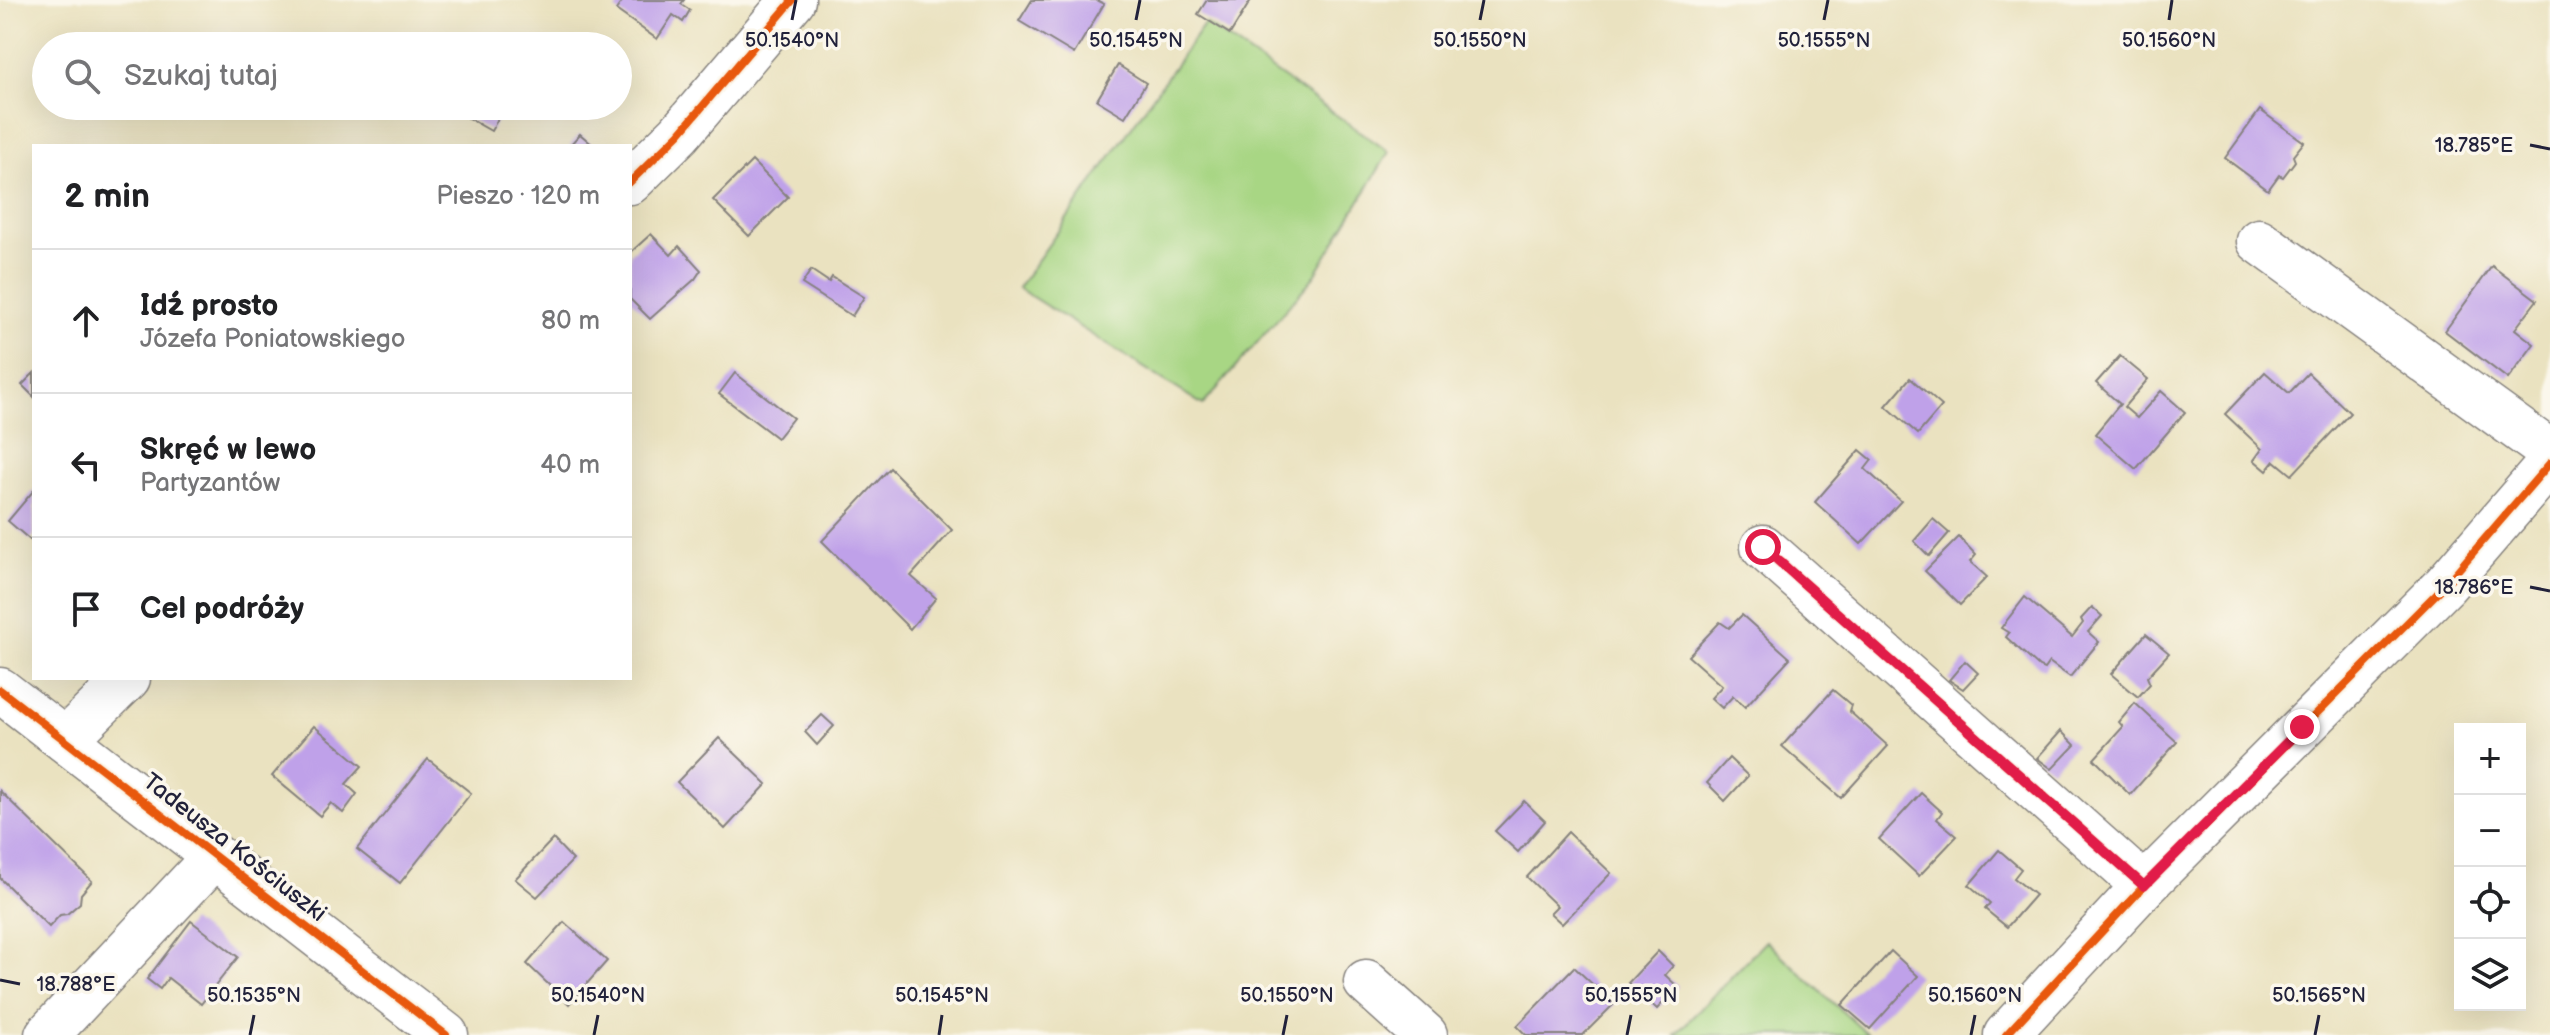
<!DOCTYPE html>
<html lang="pl">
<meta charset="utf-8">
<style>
body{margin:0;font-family:"Balsamiq Sans",sans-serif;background:#f6f6f6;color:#202124}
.controls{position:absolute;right:24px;bottom:24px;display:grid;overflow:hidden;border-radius:0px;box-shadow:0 8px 32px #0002}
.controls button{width:72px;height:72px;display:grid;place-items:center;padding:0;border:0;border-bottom:2px solid #e0e0e0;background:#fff;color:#202124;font:40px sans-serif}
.stop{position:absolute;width:24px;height:24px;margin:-18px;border:6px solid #e11d48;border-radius:50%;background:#fff}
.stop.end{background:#e11d48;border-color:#fff;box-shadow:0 2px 8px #0008}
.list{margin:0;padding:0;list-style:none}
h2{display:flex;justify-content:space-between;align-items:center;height:104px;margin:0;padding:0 32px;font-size:34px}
h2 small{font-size:26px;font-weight:400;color:#757577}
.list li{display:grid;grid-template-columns:52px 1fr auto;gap:24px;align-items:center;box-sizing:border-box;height:144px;padding:0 32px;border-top:2px solid #e0e0e0}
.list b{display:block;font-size:30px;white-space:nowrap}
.list p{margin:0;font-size:26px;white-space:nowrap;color:#757577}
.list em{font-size:26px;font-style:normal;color:#757577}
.icon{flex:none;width:44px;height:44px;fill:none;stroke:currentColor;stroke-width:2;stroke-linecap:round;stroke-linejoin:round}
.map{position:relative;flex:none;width:2550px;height:1035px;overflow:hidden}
.search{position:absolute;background:#fff;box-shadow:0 8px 32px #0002;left:32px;top:32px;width:600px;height:88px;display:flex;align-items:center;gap:20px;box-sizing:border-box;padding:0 28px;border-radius:44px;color:#757577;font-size:30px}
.panel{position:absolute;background:#fff;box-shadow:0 8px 32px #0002;left:32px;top:144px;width:600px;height:536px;border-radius:0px}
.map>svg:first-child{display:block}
</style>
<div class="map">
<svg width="2550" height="1035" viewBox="0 0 2550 1035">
<rect width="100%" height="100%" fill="#fbf7ec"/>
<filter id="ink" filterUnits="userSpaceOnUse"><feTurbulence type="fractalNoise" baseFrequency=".0125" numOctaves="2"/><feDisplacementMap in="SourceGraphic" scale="16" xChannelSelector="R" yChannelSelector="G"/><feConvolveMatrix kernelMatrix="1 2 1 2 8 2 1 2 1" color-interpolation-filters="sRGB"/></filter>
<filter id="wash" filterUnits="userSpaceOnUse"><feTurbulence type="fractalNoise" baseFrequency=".006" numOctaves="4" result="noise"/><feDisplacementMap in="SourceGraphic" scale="32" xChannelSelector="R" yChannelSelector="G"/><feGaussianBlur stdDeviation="1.8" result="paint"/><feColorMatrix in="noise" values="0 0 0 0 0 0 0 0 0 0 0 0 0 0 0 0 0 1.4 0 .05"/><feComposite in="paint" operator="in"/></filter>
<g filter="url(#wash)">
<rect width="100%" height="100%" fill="#eae2c0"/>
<g fill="#a8d684" stroke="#657c60" stroke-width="2">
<polygon points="1205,23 1389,152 1313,278 1203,405 1018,288"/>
<polygon points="1766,941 1868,1035 1675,1035"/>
</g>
<g id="blocks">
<g fill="#bfa1e9">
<polygon points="623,0 684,0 681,4 690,10 683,22 673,15 657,39 616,10"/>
<polygon points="1032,0 1096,0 1104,4 1074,54 1019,21"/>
<polygon points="1207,0 1251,0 1230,34 1198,14"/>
<polygon points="1118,65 1146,83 1125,117 1097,100"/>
<polygon points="468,106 505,106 491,131 463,115"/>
<polygon points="2260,110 2304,142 2293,156 2295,161 2283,177 2279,175 2268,190 2225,158"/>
<polygon points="580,134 594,146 569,146"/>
<polygon points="752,161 788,197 749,236 713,200"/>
<polygon points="651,234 671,255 679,246 701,270 695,279 650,319 630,299 630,253"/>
<polygon points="2492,266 2537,300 2515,329 2534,344 2508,379 2445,331"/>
<polygon points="811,270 829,282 832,277 864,297 852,316 802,284"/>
<polygon points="2120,356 2148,379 2124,407 2137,418 2161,391 2185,412 2136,469 2095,434 2120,404 2096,383"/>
<polygon points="2265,372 2289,393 2308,373 2350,413 2292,475 2275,461 2267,471 2254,460 2262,449 2225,414"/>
<polygon points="34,373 34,397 22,385"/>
<polygon points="735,373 793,418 777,438 719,394"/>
<polygon points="1910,378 1942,406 1918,434 1886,406"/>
<polygon points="1860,450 1872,460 1865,469 1901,501 1861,544 1815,502"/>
<polygon points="890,468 952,530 911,576 936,598 910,629 822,541"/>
<polygon points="34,490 34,535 30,540 8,521"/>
<polygon points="1933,519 1949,533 1929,556 1914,541"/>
<polygon points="1959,537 1976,555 1970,562 1987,577 1960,605 1925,571"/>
<polygon points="2025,597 2072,637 2083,623 2081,619 2092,607 2102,616 2088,632 2099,642 2070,677 2049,662 2044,669 2039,667 2006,637 2009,633 2001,628"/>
<polygon points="1742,615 1790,658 1745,707 1733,696 1722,708 1711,698 1722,686 1688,656 1720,622 1729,628"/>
<polygon points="2146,634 2169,653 2147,677 2150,684 2138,697 2111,674"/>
<polygon points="1965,661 1978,673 1963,689 1949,680"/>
<polygon points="1833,690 1851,705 1849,711 1888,746 1841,798 1782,746"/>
<polygon points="2135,703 2177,742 2130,795 2094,759 2123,727 2119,722"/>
<polygon points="822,715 834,726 817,745 805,732"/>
<polygon points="314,726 362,766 346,784 357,794 343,813 331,803 320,816 272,776"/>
<polygon points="2061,731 2075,745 2052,769 2037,758"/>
<polygon points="719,738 767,784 725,829 677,782"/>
<polygon points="1729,758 1748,776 1725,801 1707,783"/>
<polygon points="428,759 471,793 400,883 357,849"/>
<polygon points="0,791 92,881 81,894 80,903 67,914 60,915 49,927 0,878"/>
<polygon points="1921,793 1942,812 1937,819 1957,836 1919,876 1879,839"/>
<polygon points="1524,801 1545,821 1518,852 1495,831"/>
<polygon points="1568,832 1611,873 1562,924 1550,913 1557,906 1527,877"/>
<polygon points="553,839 573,860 537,897 515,879"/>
<polygon points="1999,850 2021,869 2014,878 2035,895 2007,927 1985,909 1990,903 1969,885"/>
<polygon points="191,921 238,957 201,1004 168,978 160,989 147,979"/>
<polygon points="564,922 607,961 569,1004 527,964"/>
<polygon points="1658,951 1673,966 1665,975 1678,987 1657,1009 1628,983"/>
<polygon points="1891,951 1918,976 1870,1029 1842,1005"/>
<polygon points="1574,967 1614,1004 1583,1035 1526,1035 1517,1026"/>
</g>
</g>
</g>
<g filter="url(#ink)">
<use href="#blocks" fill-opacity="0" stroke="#86827e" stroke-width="2"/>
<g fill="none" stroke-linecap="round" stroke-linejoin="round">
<defs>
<g id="minor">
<polyline points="630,182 679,134 793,0"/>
<polyline points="2259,241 2550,452"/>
<polyline points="1763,547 2144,886"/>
<polyline points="0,690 446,1035"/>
<polyline points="65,740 128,678"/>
<polyline points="1366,982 1425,1035"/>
<polyline points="47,1035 214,857"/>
<polyline points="2006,1035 2144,886 2445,585 2550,463"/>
</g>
</defs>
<use href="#minor" stroke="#86827e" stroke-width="47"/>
<use href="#minor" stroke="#fff" stroke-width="44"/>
<defs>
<g id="cycleway">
<polyline points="630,182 679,134 793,0"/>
<polyline points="1763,547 2144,886"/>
<polyline points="0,690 446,1035"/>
<polyline points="2006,1035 2144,886 2445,585 2550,463"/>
</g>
</defs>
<use href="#cycleway" stroke="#fbf7ec" stroke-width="13"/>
<use href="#cycleway" stroke="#e8590c" stroke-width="8"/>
</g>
</g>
<g fill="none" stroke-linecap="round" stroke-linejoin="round" filter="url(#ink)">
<polyline stroke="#e11d48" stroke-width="10" points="1763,547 2144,886 2302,727"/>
</g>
<path fill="none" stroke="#22223b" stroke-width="3" d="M792 20 796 0M1136 20 1140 0M1480 20 1484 0M1824 20 1828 0M2169 20 2172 0M2530 145 2550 149M2530 587 2550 591M0 980 20 984M250 1035 254 1015M594 1035 598 1015M939 1035 942 1015M1283 1035 1287 1015M1627 1035 1631 1015M1971 1035 1975 1015M2315 1035 2319 1015"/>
<g text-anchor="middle" stroke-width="7" stroke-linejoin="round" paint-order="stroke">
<g font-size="24" fill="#22223b" stroke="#fbf7ec">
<text transform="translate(235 847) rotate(38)" y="8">Tadeusza Kościuszki</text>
</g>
</g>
<g font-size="20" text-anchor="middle" fill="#22223b" stroke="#fbf7ec" stroke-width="7" stroke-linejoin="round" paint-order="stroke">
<text x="792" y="47">50.1540°N</text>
<text x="1136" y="47">50.1545°N</text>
<text x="1480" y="47">50.1550°N</text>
<text x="1824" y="47">50.1555°N</text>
<text x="2169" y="47">50.1560°N</text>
<text x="2474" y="152">18.785°E</text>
<text x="2474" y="594">18.786°E</text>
<text x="76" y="991">18.788°E</text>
<text x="254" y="1002">50.1535°N</text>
<text x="598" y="1002">50.1540°N</text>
<text x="942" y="1002">50.1545°N</text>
<text x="1287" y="1002">50.1550°N</text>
<text x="1631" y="1002">50.1555°N</text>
<text x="1975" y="1002">50.1560°N</text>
<text x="2319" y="1002">50.1565°N</text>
</g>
</svg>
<div class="controls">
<button>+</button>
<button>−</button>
<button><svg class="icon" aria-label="locate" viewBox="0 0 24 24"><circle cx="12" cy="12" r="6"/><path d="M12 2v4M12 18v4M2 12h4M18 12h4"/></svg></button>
<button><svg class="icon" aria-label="layers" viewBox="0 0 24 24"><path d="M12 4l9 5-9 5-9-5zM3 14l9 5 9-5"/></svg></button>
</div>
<div class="stop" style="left:1763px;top:547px"></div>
<div class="stop end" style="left:2302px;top:727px"></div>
<div class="search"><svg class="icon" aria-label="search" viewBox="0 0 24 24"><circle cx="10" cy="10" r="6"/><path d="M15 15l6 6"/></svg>Szukaj tutaj</div>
<section class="panel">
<h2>2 min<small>Pieszo · 120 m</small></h2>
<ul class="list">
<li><svg class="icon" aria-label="ahead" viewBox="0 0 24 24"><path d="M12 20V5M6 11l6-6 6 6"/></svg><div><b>Idź prosto</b><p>Józefa Poniatowskiego</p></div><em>80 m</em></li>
<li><svg class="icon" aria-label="left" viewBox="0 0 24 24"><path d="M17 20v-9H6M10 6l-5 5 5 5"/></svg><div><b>Skręć w lewo</b><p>Partyzantów</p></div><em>40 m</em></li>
<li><svg class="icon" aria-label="arrive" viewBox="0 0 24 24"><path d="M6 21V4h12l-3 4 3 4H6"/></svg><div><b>Cel podróży</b></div></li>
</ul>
</section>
</div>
